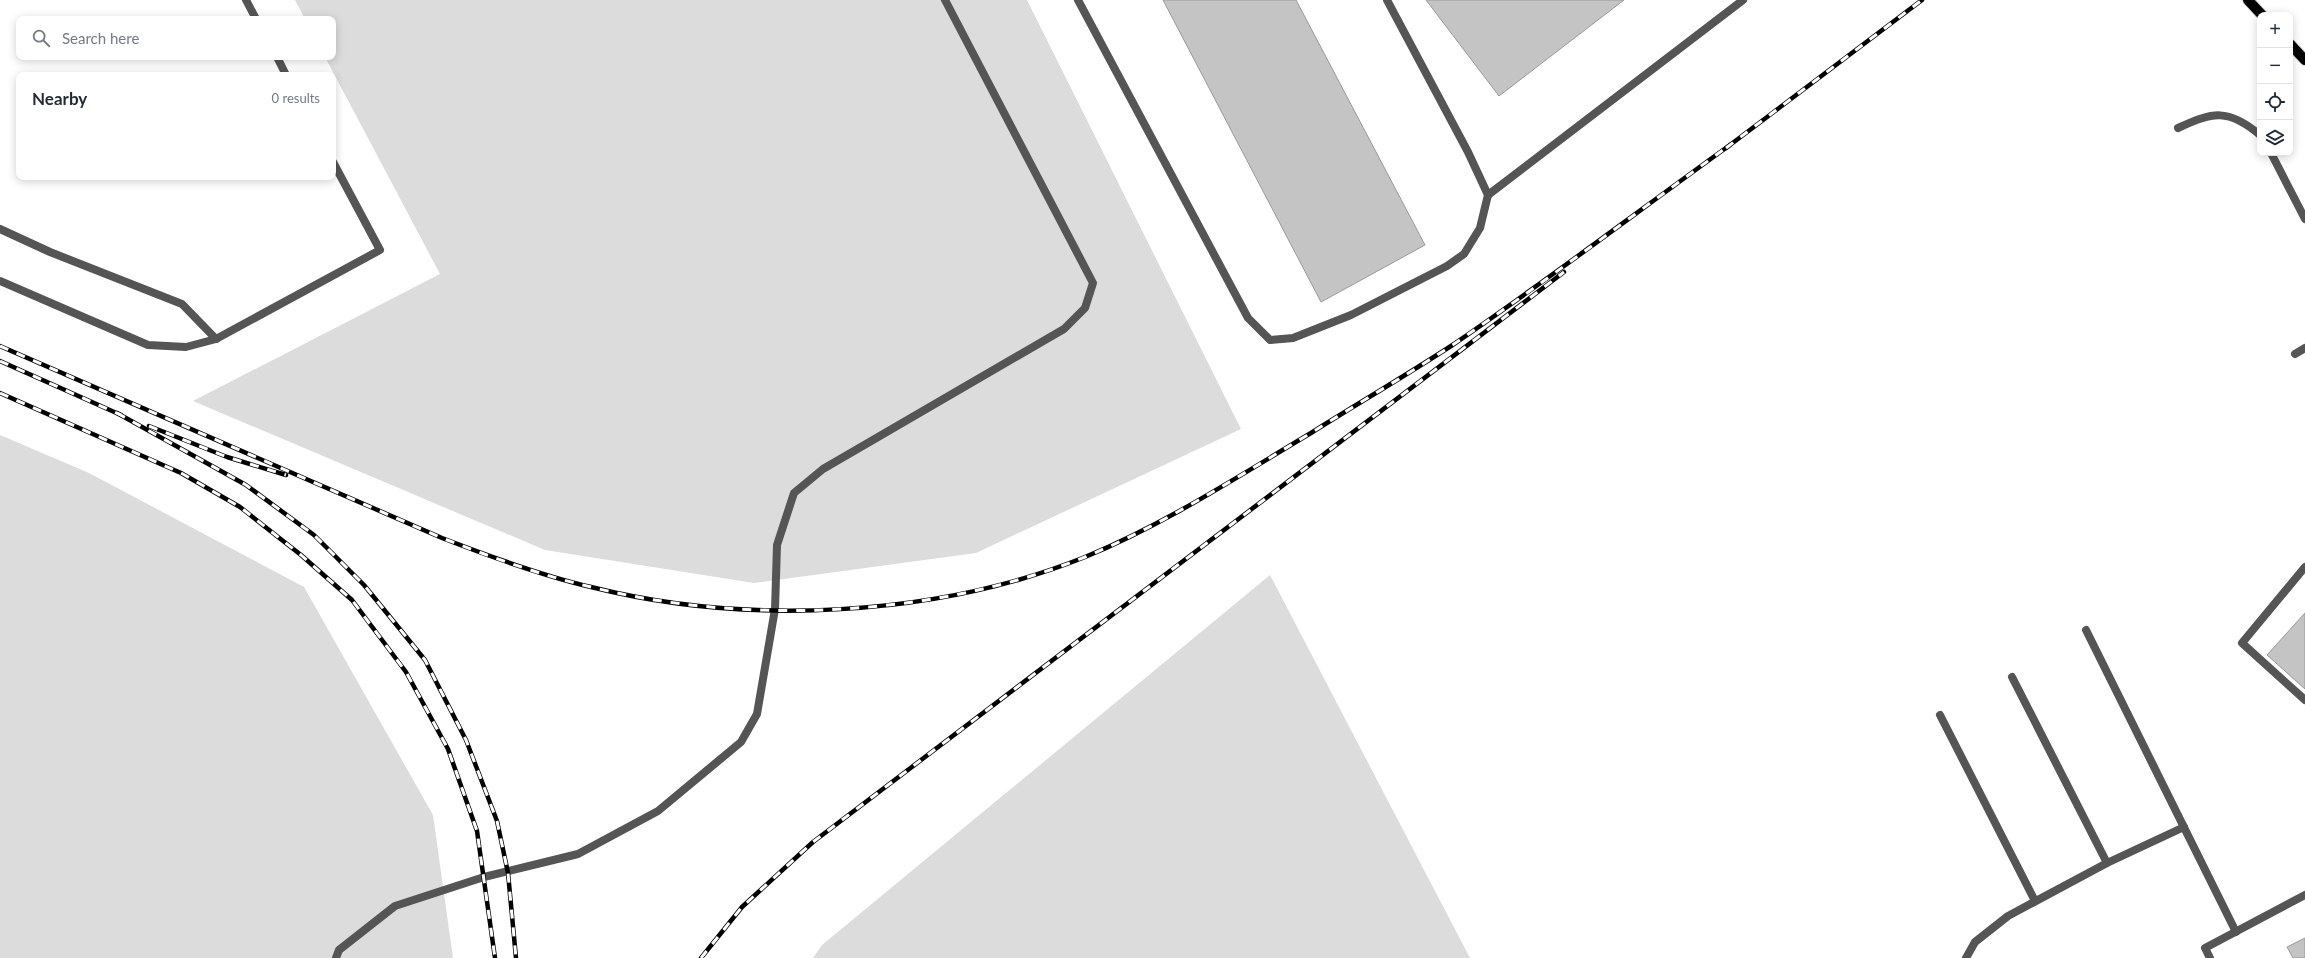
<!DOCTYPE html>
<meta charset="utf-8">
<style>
body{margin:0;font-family:Lato,sans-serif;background:#f2f2f3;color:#1f2937}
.controls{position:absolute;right:12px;top:12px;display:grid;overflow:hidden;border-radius:8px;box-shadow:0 2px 10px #0003}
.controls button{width:36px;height:36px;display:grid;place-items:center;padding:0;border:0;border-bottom:1px solid #e0e1e3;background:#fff;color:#1f2937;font:20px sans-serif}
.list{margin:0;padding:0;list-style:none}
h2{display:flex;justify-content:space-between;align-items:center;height:52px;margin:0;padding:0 16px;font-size:17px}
h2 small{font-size:13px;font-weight:400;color:#747a83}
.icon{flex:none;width:22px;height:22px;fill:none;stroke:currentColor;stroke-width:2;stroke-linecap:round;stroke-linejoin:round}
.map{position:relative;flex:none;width:2305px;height:958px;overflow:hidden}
.search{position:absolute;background:#fff;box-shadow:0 2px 10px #0003;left:16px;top:16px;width:320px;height:44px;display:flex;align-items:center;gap:10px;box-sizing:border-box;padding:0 14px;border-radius:8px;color:#747a83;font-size:15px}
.panel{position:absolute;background:#fff;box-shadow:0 2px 10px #0003;left:16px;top:72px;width:320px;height:108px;border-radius:8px}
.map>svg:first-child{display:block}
</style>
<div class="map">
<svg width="2305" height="958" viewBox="0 0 2305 958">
<rect width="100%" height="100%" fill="#fff"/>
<g fill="#dcdcdc">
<polygon points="295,0 1027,0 1241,429 976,553 754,583 545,550 193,401 440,274 325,57 333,57 333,19 305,19"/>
<polygon points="0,435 89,473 304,587 433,815 453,958 0,958"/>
<polygon points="1270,575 1470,958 813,958 822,945"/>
</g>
<g fill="#c4c4c4" stroke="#999">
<polygon points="1163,0 1296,0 1425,245 1321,302"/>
<polygon points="1426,0 1624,0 1499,96"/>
<polygon points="2305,613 2305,689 2267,655"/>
<polygon points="2305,938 2305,958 2293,958 2287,947"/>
</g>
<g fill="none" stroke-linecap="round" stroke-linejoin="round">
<defs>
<g id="primary">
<polyline points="2248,0 2262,15"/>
<polyline points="2290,44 2305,60"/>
</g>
</defs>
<use href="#primary" stroke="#dbdbdb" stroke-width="12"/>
<g stroke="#555" stroke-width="8">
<polyline points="246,0 256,19"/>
<polyline points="1078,0 1248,318 1270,340 1293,338 1351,315 1447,266 1464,254 1480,228 1488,195 1468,152 1387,0"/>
<polyline points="277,57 286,75"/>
<path d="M2178 128C2213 112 2228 108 2260 135"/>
<polyline points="2271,153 2305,219"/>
<polyline points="1488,195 1743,0"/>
<polyline points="0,229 50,252 182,304 216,339 380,250 333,162"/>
<polyline points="0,281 148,345 186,347 216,339"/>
<polyline points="2295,354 2305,348"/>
<polyline points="2305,567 2242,643 2305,700"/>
<polyline points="2086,630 2236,932"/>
<polyline points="2012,677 2107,863"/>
<polyline points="1940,715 2035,901"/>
<polyline points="336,958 339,950 395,906 484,877 578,854 658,811 741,742 757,714 775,609 777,545 794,493 823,469 1064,329 1085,308 1093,283 945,0"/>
<polyline points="1966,958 1975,942 2008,916 2107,863 2184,827"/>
<polyline points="2210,958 2205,948 2305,895"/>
</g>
<use href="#primary" stroke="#000" stroke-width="10"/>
<defs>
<g id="rail">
<polyline points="1726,148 1922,0"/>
<path d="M0 346 442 538C491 557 540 575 591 587 747 626 936 617 1085 557 1165 524 1237 477 1311 433 1357 404 1405 376 1451 346 1545 282 1637 212 1730 145"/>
<polyline points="0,361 121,415"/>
<polyline points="0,393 181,473 240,507 301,555 352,600 406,672 448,749 477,831 495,958"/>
<polyline points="117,413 246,485 314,535 364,585 425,660 466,740 497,821 508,873 516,958"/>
<polyline points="149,426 227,457 286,475"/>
<polyline points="701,958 742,907 813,842 1564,272"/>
</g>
</defs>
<use href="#rail" stroke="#000" stroke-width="4.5"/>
<use href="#rail" stroke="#fff" stroke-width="3" stroke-dasharray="9" stroke-linecap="butt"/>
</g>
</svg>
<div class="controls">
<button>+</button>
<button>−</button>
<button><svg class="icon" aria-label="locate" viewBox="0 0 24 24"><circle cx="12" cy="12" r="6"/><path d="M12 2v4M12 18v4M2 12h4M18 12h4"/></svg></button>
<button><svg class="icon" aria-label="layers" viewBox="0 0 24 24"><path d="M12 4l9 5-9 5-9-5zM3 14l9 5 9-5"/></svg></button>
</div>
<div class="search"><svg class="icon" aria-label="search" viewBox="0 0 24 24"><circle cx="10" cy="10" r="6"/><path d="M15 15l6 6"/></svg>Search here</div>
<section class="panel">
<h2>Nearby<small>0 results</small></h2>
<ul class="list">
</ul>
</section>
</div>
